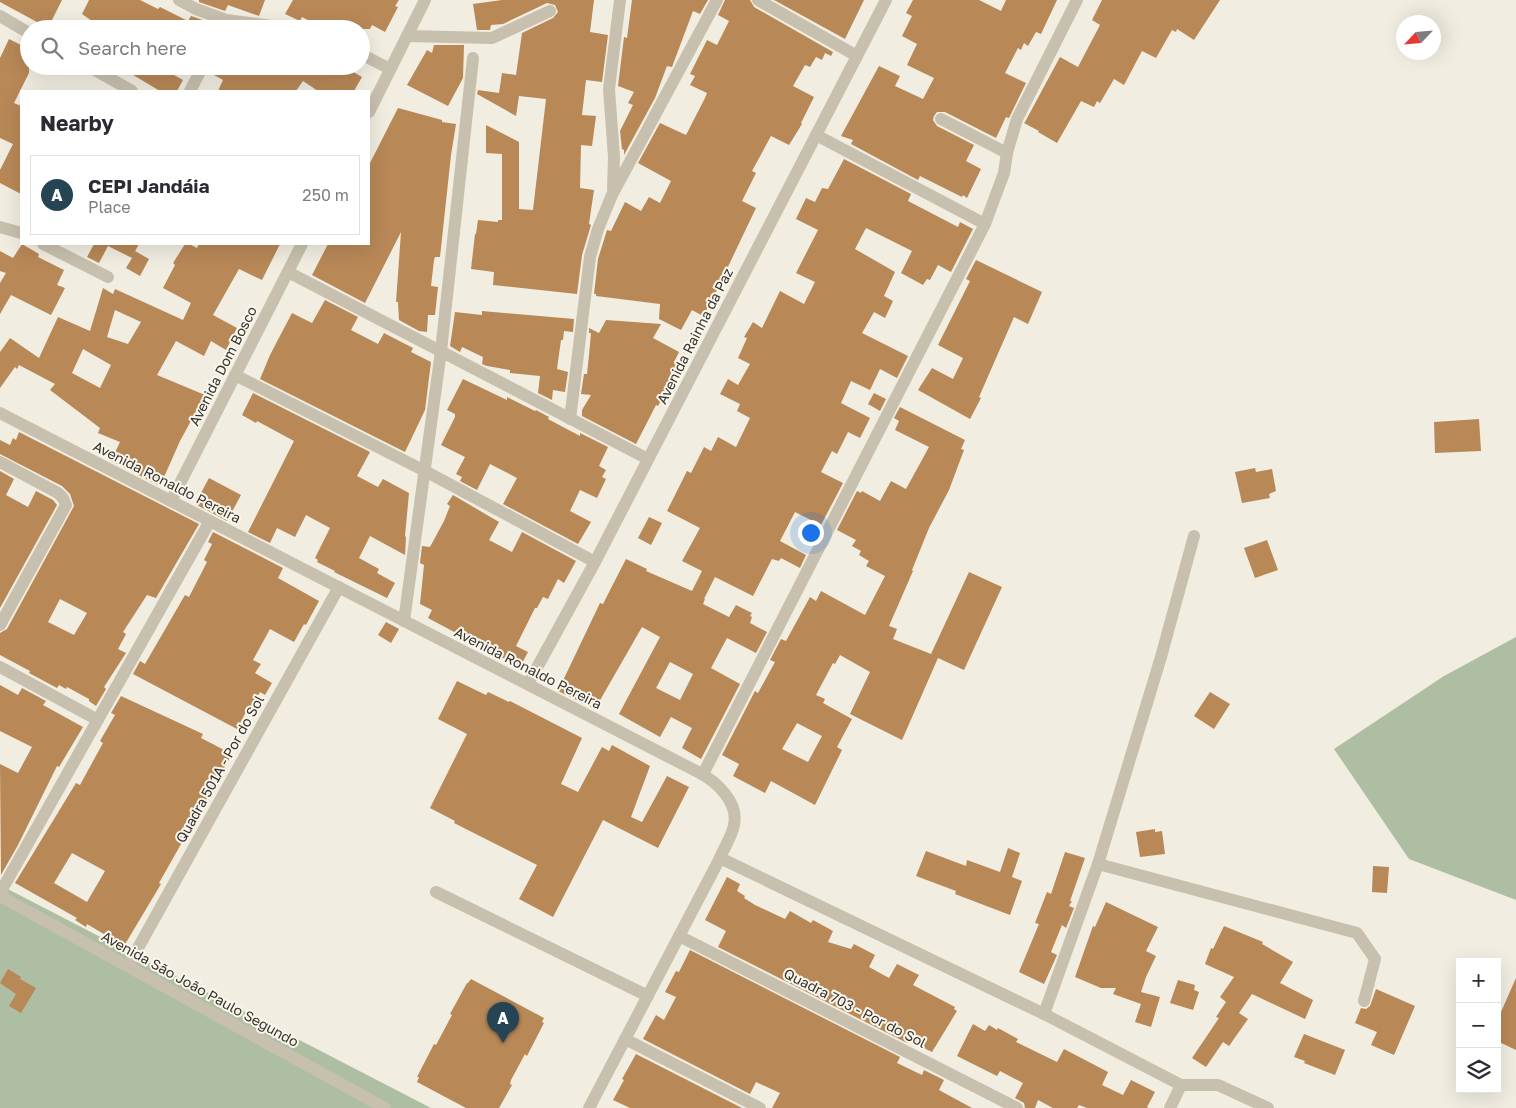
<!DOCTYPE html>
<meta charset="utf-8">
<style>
body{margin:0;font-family:"Golos Text",sans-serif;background:#f7f7f7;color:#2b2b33}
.controls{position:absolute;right:15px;bottom:15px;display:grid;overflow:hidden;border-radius:0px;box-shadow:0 5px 20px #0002}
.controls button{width:45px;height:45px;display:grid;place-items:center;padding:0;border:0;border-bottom:1px solid #e1e1e2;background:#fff;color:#2b2b33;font:25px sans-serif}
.compass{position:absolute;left:1396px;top:15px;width:45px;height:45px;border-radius:50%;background:#fff;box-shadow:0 5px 20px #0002;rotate:244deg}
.you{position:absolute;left:810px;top:532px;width:18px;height:18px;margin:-12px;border:4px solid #fff;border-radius:50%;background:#1a73e8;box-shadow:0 0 0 8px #1a73e833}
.badge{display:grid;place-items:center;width:32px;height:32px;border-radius:50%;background:#254554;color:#fff;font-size:16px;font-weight:700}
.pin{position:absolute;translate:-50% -41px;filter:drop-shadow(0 1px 2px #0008)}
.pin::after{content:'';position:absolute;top:26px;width:18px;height:15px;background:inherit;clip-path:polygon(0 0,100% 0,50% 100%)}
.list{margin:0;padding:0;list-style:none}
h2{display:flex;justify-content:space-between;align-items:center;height:65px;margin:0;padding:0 20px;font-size:21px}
h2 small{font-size:16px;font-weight:400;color:#7c7c81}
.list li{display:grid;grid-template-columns:32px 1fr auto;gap:15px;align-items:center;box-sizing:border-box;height:80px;margin:0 10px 10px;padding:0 10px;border:1px solid #e1e1e2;border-radius:0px}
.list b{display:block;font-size:19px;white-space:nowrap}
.list p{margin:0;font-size:16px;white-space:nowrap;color:#7c7c81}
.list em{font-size:16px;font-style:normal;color:#7c7c81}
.icon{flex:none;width:28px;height:28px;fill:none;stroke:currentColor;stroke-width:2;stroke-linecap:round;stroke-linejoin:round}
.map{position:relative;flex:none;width:1516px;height:1108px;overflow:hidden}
.search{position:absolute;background:#fff;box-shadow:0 5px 20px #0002;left:20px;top:20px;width:350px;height:55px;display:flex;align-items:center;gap:12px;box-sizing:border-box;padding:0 18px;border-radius:28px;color:#7c7c81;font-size:19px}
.panel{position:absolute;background:#fff;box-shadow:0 5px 20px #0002;left:20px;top:90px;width:350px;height:155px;border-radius:0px}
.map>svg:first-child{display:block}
</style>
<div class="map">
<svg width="1516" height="1108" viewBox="0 0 1516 1108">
<rect width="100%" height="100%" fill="#f1ede1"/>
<g fill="#aebea2">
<polygon points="1516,637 1516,900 1409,859 1334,749 1444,676"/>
<polygon points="0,885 431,1108 0,1108"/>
</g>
<g fill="#b88857" fill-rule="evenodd">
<polygon points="0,0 62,0 48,28 0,2"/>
<polygon points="89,0 140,0 158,9 160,7 188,21 191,16 217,25 215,29 88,29 92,21 82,14"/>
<polygon points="199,0 265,0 259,16 228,5 225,11 199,2"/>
<polygon points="293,0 399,0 395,6 398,7 385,32 372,25 370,29 326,29 302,17 300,21 285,14"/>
<polygon points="502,0 594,0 590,32 608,35 602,82 586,80 582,115 596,116 592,146 581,145 580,188 594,190 589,224 591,225 582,255 577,294 493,285 494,272 471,269 475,234 476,234 478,220 498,222 498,220 502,220 502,154 486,153 486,125 519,142 519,209 533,210 546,99 519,96 516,116 477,94 478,90 499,93 502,73 516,75 522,33 553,18 558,12 555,5 547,3 503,24 491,25 490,30 477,30 473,4"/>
<polygon points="632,0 708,0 700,14 693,11 672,67 667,66 655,98 624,155 624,150 622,149 620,131 633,105 628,103 634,92 618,86 624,37 627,38"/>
<polygon points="725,0 750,0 754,7 833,52 831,56 825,53 822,60 816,57 810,67 805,65 793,86 814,97 801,123 802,124 789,145 771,136 752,171 756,173 742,201 756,208 714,296 703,316 692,310 681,330 659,319 660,304 596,296 596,294 594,294 598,259 607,230 611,231 625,202 641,211 649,197 660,203 671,181 638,163 660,123 686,135 705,98 707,93 690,85 695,76 690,74 707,40 717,45 729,21 718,15"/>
<polygon points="774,0 864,0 845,39"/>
<polygon points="913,0 979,0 1001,11 1006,0 1057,0 1041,34 1036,32 1028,46 1024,43 1021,50 1018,48 1005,73 1026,83 1009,118 1006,117 996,138 945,112 937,112 934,116 933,120 937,126 974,145 966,161 981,169 967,198 963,195 962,197 920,176 918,180 851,144 853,140 841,136 879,66 900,76 895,86 923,99 934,78 907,65 917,44 902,36 912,16 906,13"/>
<polygon points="1102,0 1220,0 1194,40 1177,29 1176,32 1172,30 1156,58 1142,51 1124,85 1114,79 1100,103 1097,101 1094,107 1081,101 1057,143 1038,132 1039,131 1024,123 1025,122 1060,57 1078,67 1100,25 1092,20"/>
<polygon points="9,39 29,49 29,73 14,103 21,106 21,194 0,183 0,170 13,144 0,138 0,58"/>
<polygon points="434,45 464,45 463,78 448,106 407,85 427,50 432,53"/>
<polygon points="118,66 179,66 174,75 183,80 177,91 160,91"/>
<polygon points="219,66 343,66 362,77 354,91 318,91 303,81 296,91 218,91 223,80 214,75"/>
<polygon points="398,108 442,120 442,122 456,124 451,155 440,257 435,257 434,260 431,286 438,287 435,315 428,315 427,332 419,331 399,320 398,302 396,302 401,232 365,303 312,275 328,244 369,244 369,165"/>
<path d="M844 159 911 194 908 201 958 227 960 222 973 229 951 272 938 265 930 280 927 279 923 285 901 273 912 251 866 228 855 249 895 272 884 296 893 301 885 318 874 312 862 333 908 356 897 378 880 369 870 390 851 381 841 403 870 418 860 438 848 432 837 454 832 451 821 472 843 483 821 525 795 512 780 541 806 555 800 568 781 558 779 561 772 559 753 596 715 577 704 599H705L703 604 729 617 736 605 752 613 750 616 752 617 750 623 767 632 756 653 727 638 711 668 740 684 701 759 682 748 692 728 671 717 660 737 619 714 660 637 642 627 595 709 558 691 600 603 603 604 606 598 626 559 647 569 646 571 692 591 702 571 682 561 700 528 667 511 687 471 691 473 704 447 711 451 718 437 736 447 750 418 737 411 740 404 720 394 728 379 738 385 750 364 738 358 747 338 744 337 753 322 762 328 780 291 804 304 815 282 796 273 818 230 796 219 806 198 815 202 822 188 828 189ZM670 662 693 674 680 700 656 688Z"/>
<polygon points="22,244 39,254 38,257 64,270 57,285 65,288 51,315 11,295 0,314 0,283 6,273 0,271 0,251 13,258"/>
<polygon points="94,244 139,244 133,255 135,251 149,259 140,276 126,268 132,258 108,246 99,263 87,257"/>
<path d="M185 244H189L197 248 199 244H280L262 280 239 269 213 315 237 328 226 350 211 341 204 356 176 341 157 375 205 395 180 441 160 486 111 461 120 442 98 433 100 428 50 390 55 384 19 365 17 369 15 367 0 388V352L10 338 39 358 58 317 90 331 103 288 113 294 115 289 183 320 191 303 163 288 175 265 173 263ZM115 310 141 322 128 344 107 337ZM83 349 111 365 100 388 72 373Z"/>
<polygon points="976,260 1042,292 1028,324 1014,317 979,397 981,398 970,419 918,390 932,368 953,379 963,358 938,345 970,281 966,279"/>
<polygon points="325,300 358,317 351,330 378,344 384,333 413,348 411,352 431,362 425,410 405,452 260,379 270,355 292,313 312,323"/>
<polygon points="482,311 574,319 573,332 564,331 563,340 561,340 557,369 568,372 565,392 553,390 552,400 538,393 540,376 510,373 510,370 487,366 482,364 483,357 462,347 460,352 450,346 455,312 482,315"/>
<polygon points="606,320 661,324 653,338 679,352 674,362 678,364 667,385 669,386 658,406 656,405 636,444 582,416 582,410 591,395 581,394 584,374 587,374 589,355 591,333 589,333 589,328 599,333"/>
<polygon points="463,379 507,400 507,397 535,411 536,410 549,417 548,419 580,436 580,433 608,447 599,466 606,470 602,477 606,479 597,498 580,490 570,511 591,522 578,544 503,504 517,478 490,464 477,490 460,481 462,477 456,474 465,457 441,445 455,417 455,414 447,410"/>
<polygon points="253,393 370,452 357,476 378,487 383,479 409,493 405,536 406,537 405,555 370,536 359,558 379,569 377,573 395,583 387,598 334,572 335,571 317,562 318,560 315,558 330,528 306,515 295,537 277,528 270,543 248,532 294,441 257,421 256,423 242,415"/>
<polygon points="874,393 886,399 880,411 868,404"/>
<path d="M900 407 965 440 961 449 964 450 949 490 929 528 912 570 913 571 889 626 897 629 893 639 931 654 969 572 1002 587 964 670 938 658 902 740 850 714 870 672 840 655 835 664 833 663 816 695 825 699 823 703 852 719 837 747 842 750 815 805 771 781 765 793 733 776 739 764 722 755 755 691 758 693 775 662 770 660 781 639 786 641 810 597 816 601 821 591 865 615 885 576 866 566 869 561 859 555 861 551 852 546 856 540 837 530 857 491 861 493 862 491 880 501 891 481 906 489 929 447 895 430 899 421 894 418ZM797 723 822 736 808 762 782 749Z"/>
<polygon points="1479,419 1481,451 1435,453 1434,422"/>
<path d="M19 432 199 524 156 598 147 595 123 632 126 634 118 649 126 653 104 687 106 689 96 706 89 701V699L67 687 66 689 59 685 57 688 29 673 30 671 0 655V633L7 629 74 506 70 494 62 486 0 454V440L10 445 13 438 16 440ZM60 599 87 613 74 635 48 622Z"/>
<polygon points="1255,468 1256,472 1272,469 1276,491 1269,494 1270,498 1242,503 1235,472"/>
<polygon points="0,471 14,479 6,495 28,507 36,491 53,500 57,505 0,608"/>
<polygon points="209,478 241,495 227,521 195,504"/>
<polygon points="453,495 499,522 489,540 512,552 522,532 576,561 564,583 558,579 548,599 543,597 537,608 535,608 516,646 528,652 520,667 428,618 432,610 420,604 424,565 420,563 422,546 430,547 444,521 450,506 447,504"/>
<polygon points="649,517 662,523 651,545 638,538"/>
<polygon points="213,532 283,568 278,578 319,601 306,625 304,624 294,642 270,629 253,660 261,664 255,673 272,683 265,695 260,692 250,709 248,708 237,729 133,674 140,661 145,664 185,595 189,597 207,562 204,560 212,544 208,542"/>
<polygon points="1267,540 1278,570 1255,578 1244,548"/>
<polygon points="386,622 399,629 391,643 378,635"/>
<polygon points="457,681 486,695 488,692 509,702 510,701 582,738 561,784 578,792 602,747 609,751 612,745 650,766 631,817 642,822 667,776 689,787 658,848 603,820 553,917 519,899 537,865 454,823 455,821 430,808 467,734 438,719"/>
<polygon points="0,685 18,695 22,688 46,701 43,705 83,727 59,767 57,766 18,845 1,875 0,764 18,773 32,747 0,731"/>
<polygon points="1210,692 1230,704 1214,729 1194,716"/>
<path d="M121 696 203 734 201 738 232 754 159 883 161 884 124 946 87 924 86 927 75 920 77 918 15 883 76 783 80 785 103 743 100 741 115 715 111 713ZM72 853 105 871 87 902 54 883Z"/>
<polygon points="1155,829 1155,832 1162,831 1165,854 1140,857 1136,832"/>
<polygon points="1008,848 1020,853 1012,877 1022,881 1010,915 955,894 956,891 916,876 926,851 966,866 967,860 1000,872"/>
<polygon points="1065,852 1085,858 1070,901 1072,901 1069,906 1074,908 1066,928 1062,925 1051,952 1057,955 1044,984 1019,972 1039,924 1035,923 1047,892 1051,894"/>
<polygon points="1373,866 1389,867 1387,893 1372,892"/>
<polygon points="727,877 740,884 737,891 745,896 744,898 755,905 785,919 790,911 811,923 813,920 833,931 828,942 851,949 854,944 875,955 869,967 889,978 897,964 919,975 913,985 955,1007 954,1009 957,1011 932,1052 908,1040 907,1043 718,947 726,931 705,920"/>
<polygon points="1106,902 1158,927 1146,951 1156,956 1146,977 1141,992 1160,997 1151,1027 1135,1022 1141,1004 1113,994 1116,988 1101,988 1075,977 1093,926 1095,927"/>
<polygon points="1224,926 1263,942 1262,944 1293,962 1280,983 1313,1000 1305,1019 1252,994 1239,1013 1248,1019 1229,1046 1223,1042 1206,1067 1192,1058 1219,1018 1216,1017 1226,1002 1220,997 1234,977 1205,964 1211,948 1213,949"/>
<polygon points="690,950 900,1057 897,1063 922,1075 924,1070 944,1080 939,1090 972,1108 772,1108 780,1093 756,1082 750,1094 643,1039 656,1015 664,1020 676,997 665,992 676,971 679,972"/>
<polygon points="8,969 21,977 20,979 36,988 21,1013 9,1006 16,994 0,983"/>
<polygon points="1516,978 1516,1050 1497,1041 1497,1021"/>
<polygon points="471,979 544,1018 542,1022 544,1023 527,1056 525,1054 511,1080 510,1084 512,1085 499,1108 466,1108 417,1082 419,1077 417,1077 434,1044 436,1045 452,1015 450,1014 467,983 468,983"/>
<polygon points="1178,980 1195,985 1194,990 1199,992 1193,1010 1170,1003"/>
<polygon points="1376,989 1415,1006 1394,1055 1371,1045 1377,1032 1355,1023 1361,1008 1366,1009 1370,1006"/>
<polygon points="973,1024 985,1031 989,1025 997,1030 998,1028 1018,1039 1016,1042 1057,1062 1064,1049 1108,1072 1102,1085 1123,1095 1131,1080 1155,1092 1147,1107 1149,1108 1087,1108 1079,1105 1077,1108 1053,1108 1038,1100 1035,1108 1025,1108 1024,1103 1015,1098 1023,1083 1000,1071 997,1076 957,1056"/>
<polygon points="1304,1034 1345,1050 1335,1075 1304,1063 1305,1061 1294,1057"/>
<polygon points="636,1054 742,1108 630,1108 613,1100 624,1080 622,1079"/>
</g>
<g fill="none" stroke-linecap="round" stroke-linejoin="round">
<g stroke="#c8c0ae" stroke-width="12">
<polyline points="179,0 196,9 226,20 295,29"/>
<polyline points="758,0 857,56"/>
<polyline points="0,16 29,33"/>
<polyline points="407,36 492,38 550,11"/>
<polyline points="361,54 390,69"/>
<polyline points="88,66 132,91"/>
<polyline points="190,91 203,66"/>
<polyline points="369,112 425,0"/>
<polyline points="941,119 1007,153"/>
<polyline points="816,135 985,224"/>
<polyline points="613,190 614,157 609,89 620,0"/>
<polyline points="0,227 21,233"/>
<polyline points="43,244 108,277"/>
<polyline points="288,272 648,459"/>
<polyline points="235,375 425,471 595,562"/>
<path d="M0 413 698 772C716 781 739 802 734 825 732 836 724 848 720 858L589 1108"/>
<polyline points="570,419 590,257 598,229 612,195 717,0"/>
<polyline points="0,462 58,493 63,498 66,505 0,625"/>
<polyline points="171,501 302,244"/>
<polyline points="404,621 441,351 473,58"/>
<polyline points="0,667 98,720"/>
<polyline points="528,684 595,562 886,0"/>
<polyline points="703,774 985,224 1004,173 1007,153 1017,119 1077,0"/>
<polyline points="720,858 1044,1014 1181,1085 1218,1085 1268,1108"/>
<polyline points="1098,864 1357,933 1375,959 1364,1001"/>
<polyline points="436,892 648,996"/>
<polyline points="0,893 210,521"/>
<polyline points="0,896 385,1108"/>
<polyline points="679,936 1017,1108"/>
<polyline points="128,966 339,587"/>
<polyline points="1044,1014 1098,864 1161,657 1194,536"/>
<polyline points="625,1039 760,1108"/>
<polyline points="1170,1108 1181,1085"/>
</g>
</g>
<g text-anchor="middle" stroke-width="4" stroke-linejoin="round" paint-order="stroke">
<g font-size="14" fill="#37322b" stroke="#f9f6ed">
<text transform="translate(695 336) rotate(-63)" y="5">Avenida Rainha da Paz</text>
<text transform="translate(223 366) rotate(-63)" y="5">Avenida Dom Bosco</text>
<text transform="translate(167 482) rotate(27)" y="5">Avenida Ronaldo Pereira</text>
<text transform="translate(528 668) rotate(27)" y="5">Avenida Ronaldo Pereira</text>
<text transform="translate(220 769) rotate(-61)" y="5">Quadra 501A - Por do Sol</text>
<text transform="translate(200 989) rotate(29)" y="5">Avenida São João Paulo Segundo</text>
<text transform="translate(855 1008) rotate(27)" y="5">Quadra 703 - Por do Sol</text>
</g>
</g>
</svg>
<div class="controls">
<button>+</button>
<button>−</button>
<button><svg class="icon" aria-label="layers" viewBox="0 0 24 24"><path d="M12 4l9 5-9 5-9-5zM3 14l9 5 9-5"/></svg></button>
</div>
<svg class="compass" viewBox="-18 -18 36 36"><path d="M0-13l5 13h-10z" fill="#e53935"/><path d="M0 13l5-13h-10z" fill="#7c7c81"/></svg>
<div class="you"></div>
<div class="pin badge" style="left:503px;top:1043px">A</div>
<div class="search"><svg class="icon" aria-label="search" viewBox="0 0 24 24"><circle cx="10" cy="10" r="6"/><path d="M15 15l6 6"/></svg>Search here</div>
<section class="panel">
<h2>Nearby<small></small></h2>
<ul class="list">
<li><span class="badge">A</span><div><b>CEPI Jandáia</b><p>Place</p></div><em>250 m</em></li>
</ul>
</section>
</div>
